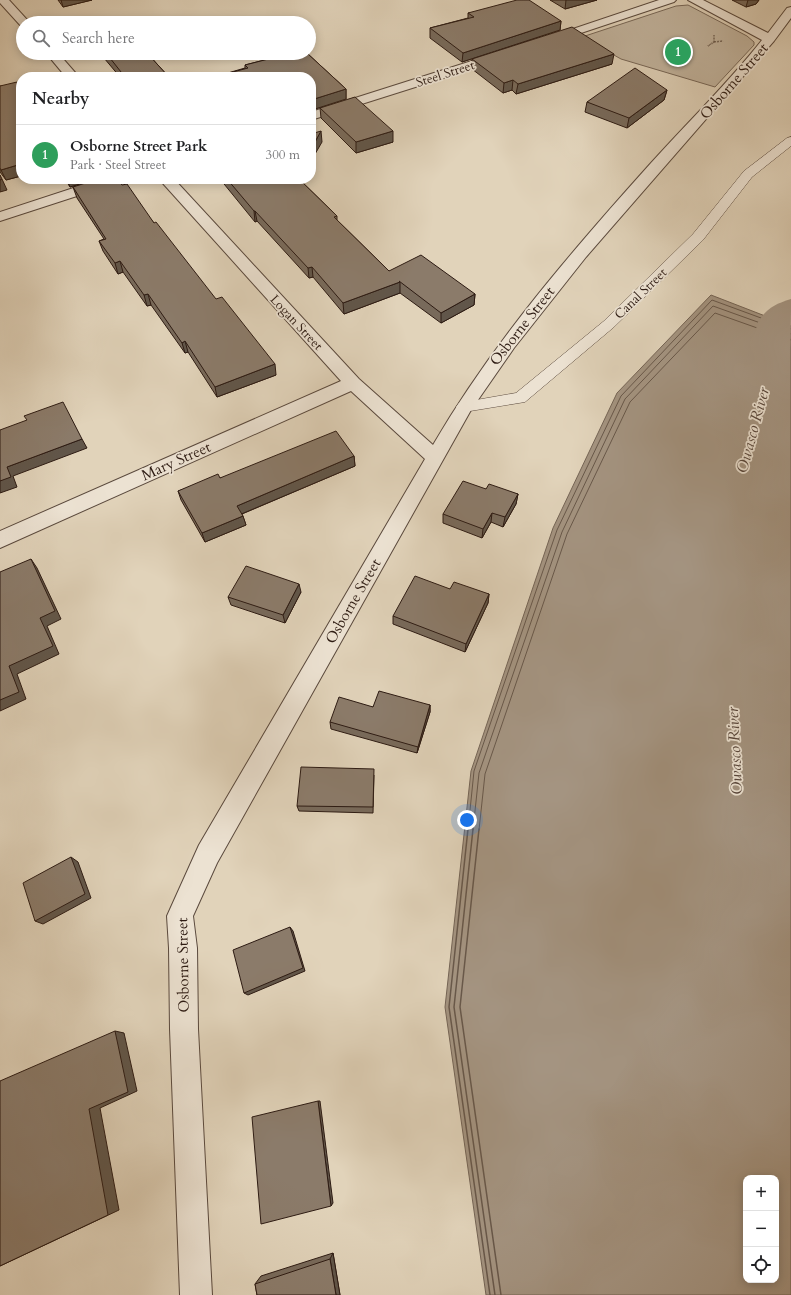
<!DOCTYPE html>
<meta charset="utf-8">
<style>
body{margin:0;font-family:Cardo,serif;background:#f2f2f2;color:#202124}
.controls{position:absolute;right:12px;bottom:12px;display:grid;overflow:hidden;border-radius:8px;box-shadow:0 2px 10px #0003}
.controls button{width:36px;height:36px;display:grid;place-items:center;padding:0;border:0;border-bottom:1px solid #e0e0e0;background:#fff;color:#202124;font:20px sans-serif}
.you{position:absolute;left:467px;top:820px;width:14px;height:14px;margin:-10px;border:3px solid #fff;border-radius:50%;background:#1a73e8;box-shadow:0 0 0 6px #1a73e833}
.badge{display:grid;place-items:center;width:26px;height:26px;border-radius:50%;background:#ea580c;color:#fff;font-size:13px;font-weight:700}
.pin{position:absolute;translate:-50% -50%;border:2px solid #fff;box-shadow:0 1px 4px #0006}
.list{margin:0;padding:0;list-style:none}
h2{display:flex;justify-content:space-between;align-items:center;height:52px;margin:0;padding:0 16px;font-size:17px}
h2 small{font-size:13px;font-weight:400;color:#757577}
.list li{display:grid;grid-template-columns:26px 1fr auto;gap:12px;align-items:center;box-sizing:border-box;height:60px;padding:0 16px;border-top:1px solid #e0e0e0}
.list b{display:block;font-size:15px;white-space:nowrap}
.list p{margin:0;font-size:13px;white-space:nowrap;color:#757577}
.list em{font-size:13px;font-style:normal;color:#757577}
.icon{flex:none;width:22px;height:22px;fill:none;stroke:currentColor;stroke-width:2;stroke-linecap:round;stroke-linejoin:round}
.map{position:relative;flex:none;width:791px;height:1295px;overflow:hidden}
.search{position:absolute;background:#fff;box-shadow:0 2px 10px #0003;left:16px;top:16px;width:300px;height:44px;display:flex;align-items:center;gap:10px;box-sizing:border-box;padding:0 14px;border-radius:22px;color:#757577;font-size:15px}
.panel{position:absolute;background:#fff;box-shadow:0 2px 10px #0003;left:16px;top:72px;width:300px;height:112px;border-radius:16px}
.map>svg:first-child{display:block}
</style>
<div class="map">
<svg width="791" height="1295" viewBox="0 0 791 1295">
<rect width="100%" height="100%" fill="#e1d3ba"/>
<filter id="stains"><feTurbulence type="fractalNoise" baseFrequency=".005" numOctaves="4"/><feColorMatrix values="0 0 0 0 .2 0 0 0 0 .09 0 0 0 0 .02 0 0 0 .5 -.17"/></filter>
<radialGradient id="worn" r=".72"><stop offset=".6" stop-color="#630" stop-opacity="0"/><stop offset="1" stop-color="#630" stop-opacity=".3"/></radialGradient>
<polygon fill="#c2b49e" stroke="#786858" points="688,5 747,36 754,42 754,45 715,87 621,59 582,37 676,6"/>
<path fill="#a49481" stroke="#746455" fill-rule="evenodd" d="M711 295 791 326V1295H486L445 1007 471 771 553 528 617 393ZM746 1178H776V1280H746Z"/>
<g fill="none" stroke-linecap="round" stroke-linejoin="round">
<g stroke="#68584a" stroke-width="1">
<polyline points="468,830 474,771 557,530 621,396 712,300 791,329"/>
<polyline points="473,830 479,773 562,532 625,399 713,306 791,334"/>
<polyline points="479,830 485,774 567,534 630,402 715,313 791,340"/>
</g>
<g stroke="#68584a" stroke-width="1.5">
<polyline points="468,829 449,1007 490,1295"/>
<polyline points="473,829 454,1007 495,1295"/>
<polyline points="479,829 460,1007 501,1295"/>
</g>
<path fill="#a49481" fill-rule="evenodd" d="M791 299C791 338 791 381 777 416L759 421 741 416 734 404 758 322C767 308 775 304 791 299Z"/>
<defs>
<polygon id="service" points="791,137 791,146 752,177 703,240 614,327 525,402 464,412 459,411 456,407 459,403 516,393 604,321 693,234 744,171 787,138"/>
<g id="minor">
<polygon points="0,0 9,0 30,23 23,23 23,26 20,25 0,3"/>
<polygon points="659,0 676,0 674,2 554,42 550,44 544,40 546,38"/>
<path d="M688 0H703L768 33 787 8 791 7V18L774 41 586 257 514 348 471 410 217 863 193 916 197 948 198 1029 212 1295H180L170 1029 169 948 167 916 199 845 425 459 351 391 0 548V531L341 381 159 179H174L359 379 433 445C493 342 572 251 651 163 688 122 728 83 762 40Z"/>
<polygon points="500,52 504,53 506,56 504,59 311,120 311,112"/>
<polygon points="46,53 58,53 79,77 66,77"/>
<polygon points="101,179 122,179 120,182 0,221 0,212"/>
</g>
</defs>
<use href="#service" stroke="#5a493d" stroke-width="1"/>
<use href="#minor" stroke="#5a493d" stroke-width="2"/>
<g stroke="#2d1b13" stroke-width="1.5" stroke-dasharray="0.5 1" stroke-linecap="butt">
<polyline points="714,42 723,41"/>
<polyline points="708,46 714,42 714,35"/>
</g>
<use href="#service" fill="#ece2d2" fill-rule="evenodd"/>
<use href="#minor" fill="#ece2d2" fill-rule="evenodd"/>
</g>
<g fill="#786a5b" stroke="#2d1b13">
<polygon points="58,0 92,0 63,7"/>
<polygon points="550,0 597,0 565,9"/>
<polygon points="732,0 759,0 756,4 746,7"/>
<polygon points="468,13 561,21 560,30 462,62 430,38 430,28 468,18"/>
<polygon points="103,53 147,53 168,76 176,77 120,77 104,58"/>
<polygon points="292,53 306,53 308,54 346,89 346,99 312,110 311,109 311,77 214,77 245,68 245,65"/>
<polygon points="472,59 612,64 516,94 512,90 503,93 472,69"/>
<polygon points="0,86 21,88 21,176 6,180 0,172"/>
<polygon points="667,90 664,100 627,128 585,112 587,102"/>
<polygon points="320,108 393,142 356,153 321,118"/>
<polygon points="65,179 96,179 70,187"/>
<polygon points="220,179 299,179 337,216 337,220 389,271 475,294 474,305 441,323 400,293 344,314 313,277 309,278 257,221 255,222"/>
<polygon points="122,185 154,223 276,375 217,397 188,352 185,353 151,305 147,306 123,272 118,274 103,251 99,241 104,239 77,198 73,187"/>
<polygon points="354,456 355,466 242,514 246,525 205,542 181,500 178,491 220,478"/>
<polygon points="486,489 518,494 516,504 503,527 491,522 482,538 443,523 443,514"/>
<polygon points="450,589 489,594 488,603 465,652 393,624 393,616"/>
<polygon points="301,592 285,623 231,605 228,597"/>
<polygon points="430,705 430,712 417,753 331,729 330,722 373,707"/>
<polygon points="374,775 373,813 299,811 297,806"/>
<polygon points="333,1253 340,1295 257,1295 255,1284 261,1276"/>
</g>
<g fill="#61564a" stroke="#2d1b13">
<polygon points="61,0 92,0 63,7"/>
<polygon points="566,0 597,0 565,9"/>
<polygon points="748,0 759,0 756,4 746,7"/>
<polygon points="561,21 560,30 462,62 463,53"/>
<polygon points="614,54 612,64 516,94 518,84"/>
<polygon points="513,80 512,90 503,93 504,83"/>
<polygon points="346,89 346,99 312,110 311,100"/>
<polygon points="667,90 664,100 627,128 629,118"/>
<polygon points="321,131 322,142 311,161 311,149"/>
<polygon points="393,131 393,142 356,153 356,142"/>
<polygon points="21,164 21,176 6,180 1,170"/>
<polygon points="2,179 7,190 0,192 0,180"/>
<polygon points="67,179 96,179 70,187"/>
<polygon points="254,211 255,211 257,221 255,222"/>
<polygon points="120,261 123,272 118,274 115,263"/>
<polygon points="312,267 313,277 309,278 308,268"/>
<polygon points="400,282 400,293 344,314 343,303"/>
<polygon points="148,294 151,305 147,306 144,295"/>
<polygon points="475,294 474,305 441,323 441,313"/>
<polygon points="185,341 188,352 185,353 182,343"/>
<polygon points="275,364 276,375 217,397 215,387"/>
<polygon points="82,439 87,448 13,476 17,487 0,493 0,481 7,467"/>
<polygon points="354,456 355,466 239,515 237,506"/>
<polygon points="518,494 516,504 503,527 505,517"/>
<polygon points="492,513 491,522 482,538 483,529"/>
<polygon points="243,516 246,525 205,542 202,533"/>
<polygon points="31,559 37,568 61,619 47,626 59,654 17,674 26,699 0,711 0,700 9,666 40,618"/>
<polygon points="299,584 301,592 285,623 283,615"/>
<polygon points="489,594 488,603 465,652 466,644"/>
<polygon points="430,705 430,712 417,753 418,747"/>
<polygon points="71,857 78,862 91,898 43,924 35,921"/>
<polygon points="290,927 293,931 305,971 248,995 244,993"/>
<polygon points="115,1031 124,1033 137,1091 100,1108 119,1210 0,1266 89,1109"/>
<polygon points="318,1101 320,1101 333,1203 331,1206"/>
<polygon points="333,1253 340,1295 336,1295 330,1259"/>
</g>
<g fill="#8b7b6a" stroke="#2d1b13">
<polygon points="517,0 529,0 561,21 463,53 430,28 474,17 468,13"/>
<polygon points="572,27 614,54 518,84 513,80 504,83 472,59"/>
<polygon points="106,53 147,53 168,76 174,74 176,77 125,77"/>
<polygon points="292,53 306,53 308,54 346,89 311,100 311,77 214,77 248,68 245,65"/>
<polygon points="635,68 667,90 629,118 587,102"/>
<polygon points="17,82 21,88 21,164 1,170 0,168 0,86"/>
<polygon points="355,97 393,131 356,142 320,108"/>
<polygon points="321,131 311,149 311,134"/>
<polygon points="0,175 2,179 0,180"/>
<polygon points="98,179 118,179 122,185 127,184 154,223 156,222 216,299 222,297 275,364 215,387 185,341 182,343 148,294 144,295 120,261 115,263 99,241 106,239 73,187"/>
<polygon points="227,179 299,179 337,216 334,217 389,271 421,255 475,294 441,313 399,281 400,282 343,303 312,267 308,268 255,211 254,211"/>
<polygon points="63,402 82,439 7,467 11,477 0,481 0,430 27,420 24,416"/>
<polygon points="336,431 354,456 237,506 243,516 202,533 178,491 218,474 220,478"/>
<polygon points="463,481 486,489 489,484 518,494 505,517 492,513 483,529 443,514"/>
<polygon points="31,559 55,611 40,618 53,646 9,666 19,692 0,700 0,572"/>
<polygon points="246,566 299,584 283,615 228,597"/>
<polygon points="415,576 450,589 454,582 489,594 466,644 393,616"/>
<polygon points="379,691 430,705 418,747 330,722 339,697 373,707"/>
<polygon points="301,767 374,769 373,807 297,806"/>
<polygon points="71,857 85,894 35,921 23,883"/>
<polygon points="290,927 303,968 244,993 233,950"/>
<polygon points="115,1031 128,1092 89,1109 108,1215 0,1266 0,1081"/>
<polygon points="318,1101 331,1206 261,1224 252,1117"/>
<polygon points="330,1259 336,1295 257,1295 255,1284"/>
</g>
<g text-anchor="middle" stroke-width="3.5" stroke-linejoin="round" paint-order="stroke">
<g font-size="13" fill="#2d1b13" stroke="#ece2d2">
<text transform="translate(445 73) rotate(-18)" y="5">Steel Street</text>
<text transform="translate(640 293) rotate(-44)" y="5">Canal Street</text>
<text transform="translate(297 322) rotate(47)" y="5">Logan Street</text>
</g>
<g font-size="15" fill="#2d1b13" stroke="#ece2d2">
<text transform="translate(734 81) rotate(-49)" y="5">Osborne Street</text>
<text transform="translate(522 326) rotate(-52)" y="5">Osborne Street</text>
<text transform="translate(176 461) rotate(-24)" y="5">Mary Street</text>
<text transform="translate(353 601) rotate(-60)" y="5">Osborne Street</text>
<text transform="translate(183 965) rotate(-91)" y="5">Osborne Street</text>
</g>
<g font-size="16" font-style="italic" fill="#57453a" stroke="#ece2d2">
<text transform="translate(752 430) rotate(-75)" y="6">Owasco River</text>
<text transform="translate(734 751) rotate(-93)" y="6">Owasco River</text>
</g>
</g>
<rect width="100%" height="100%" filter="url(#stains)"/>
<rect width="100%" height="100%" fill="url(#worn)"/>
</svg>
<div class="controls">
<button>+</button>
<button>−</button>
<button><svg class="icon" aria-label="locate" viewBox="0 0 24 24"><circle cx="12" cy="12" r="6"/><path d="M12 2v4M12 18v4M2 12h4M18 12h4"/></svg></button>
</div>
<div class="you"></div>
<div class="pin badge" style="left:678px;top:52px;background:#2e9e5b">1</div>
<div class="search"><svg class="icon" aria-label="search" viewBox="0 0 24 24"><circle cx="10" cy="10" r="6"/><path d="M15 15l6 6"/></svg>Search here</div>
<section class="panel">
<h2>Nearby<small></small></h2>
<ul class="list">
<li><span class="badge" style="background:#2e9e5b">1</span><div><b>Osborne Street Park</b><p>Park · Steel Street</p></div><em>300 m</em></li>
</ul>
</section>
</div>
